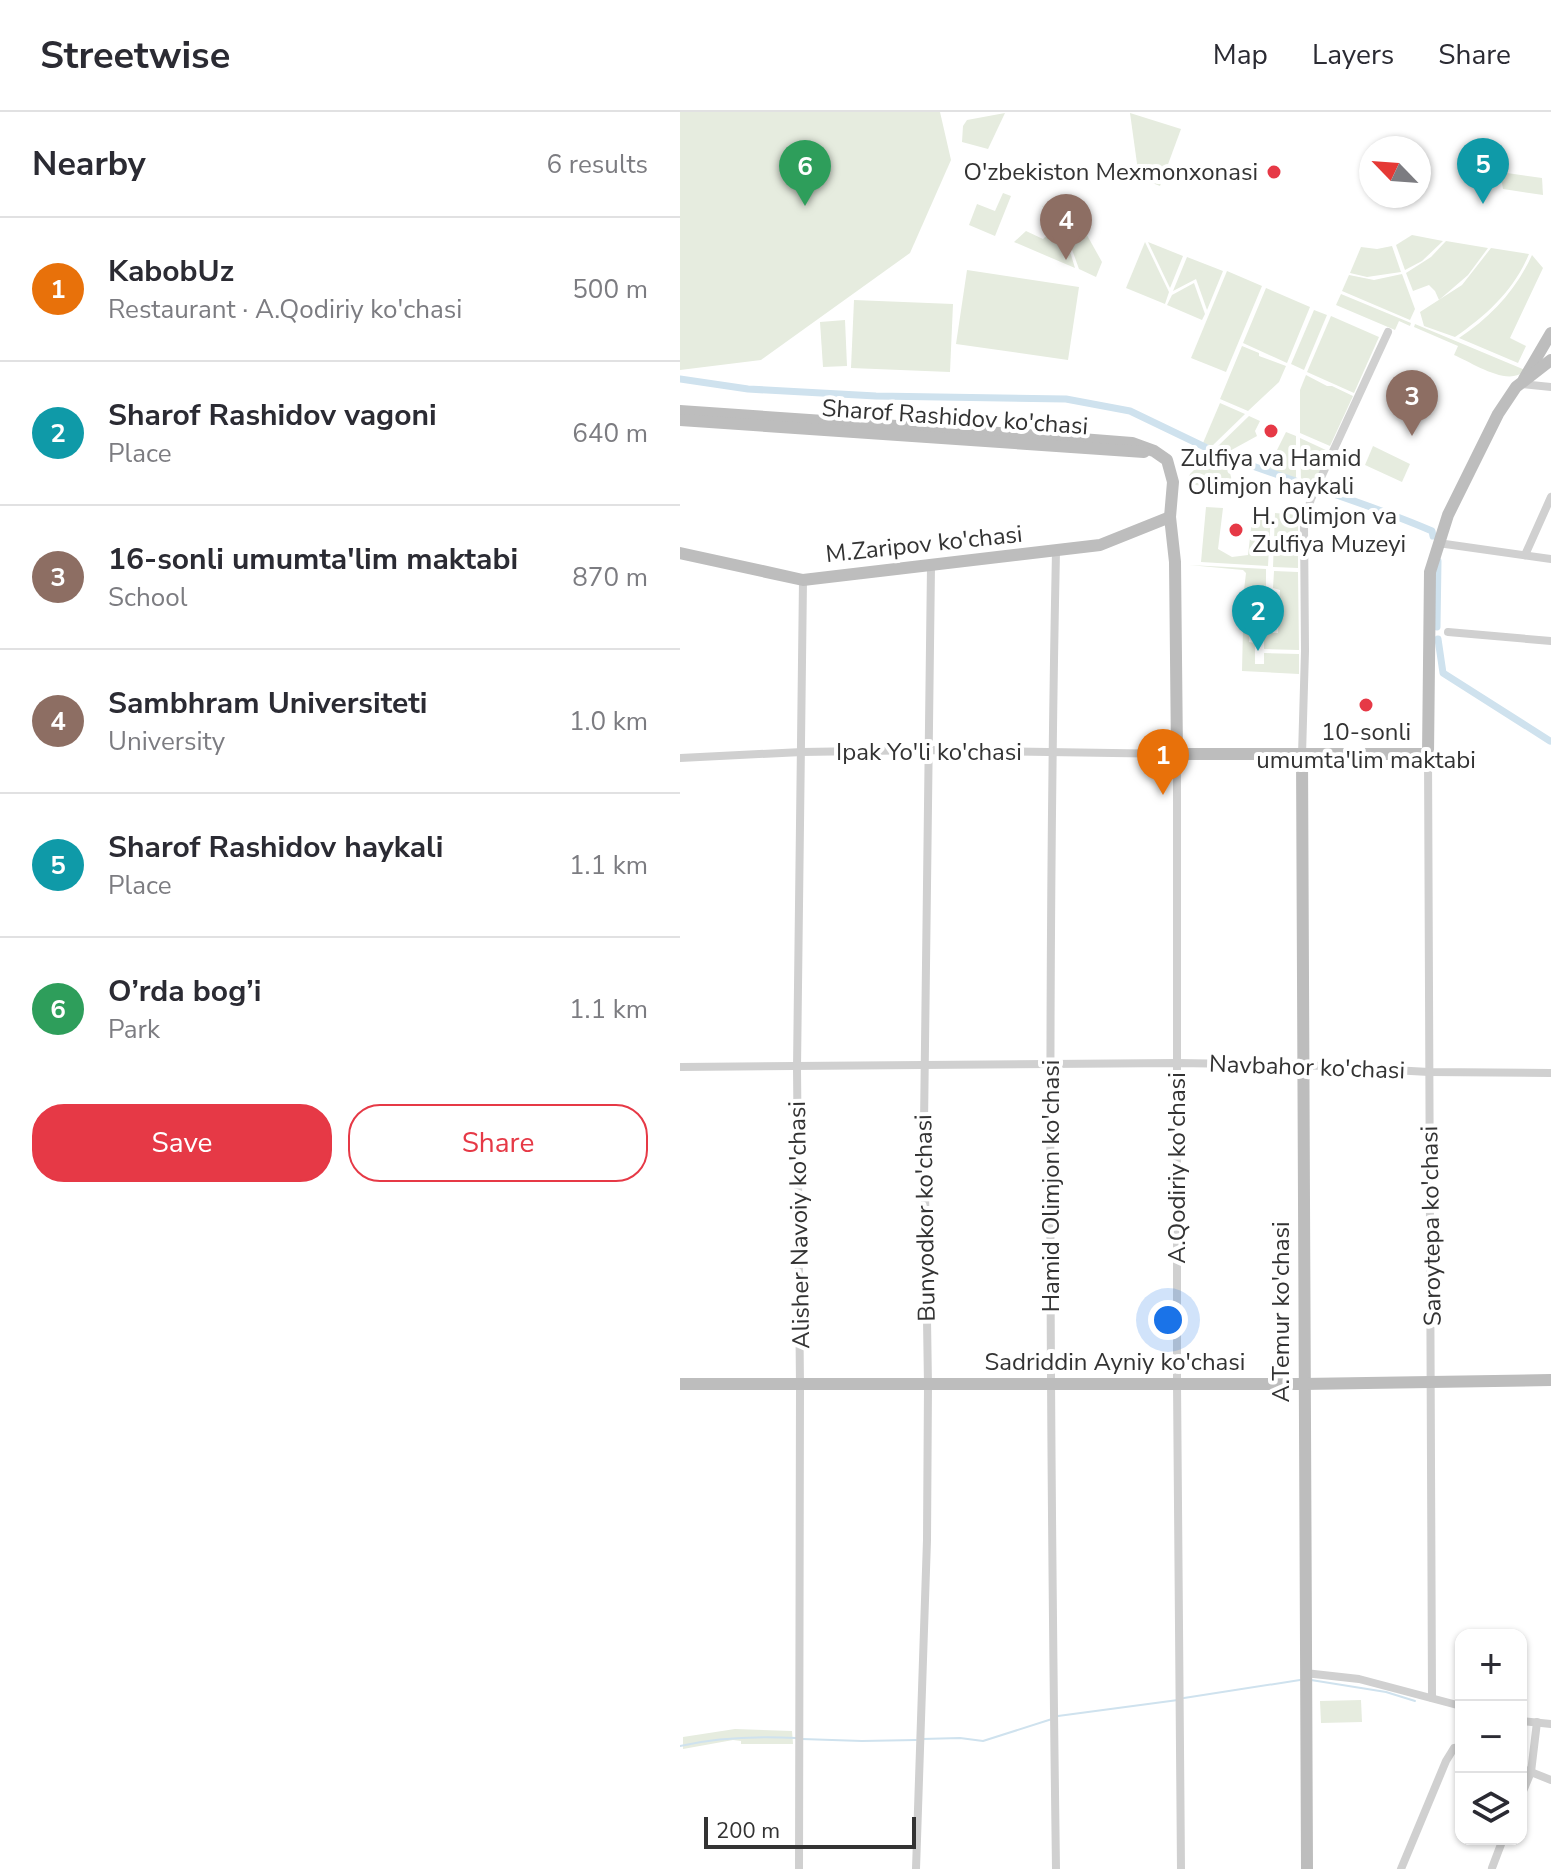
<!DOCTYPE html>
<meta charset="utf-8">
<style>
body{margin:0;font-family:"Nunito Sans",sans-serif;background:#f7f7f7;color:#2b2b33}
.controls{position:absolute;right:24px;bottom:24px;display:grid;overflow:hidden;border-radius:16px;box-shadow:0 2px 6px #0004}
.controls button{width:72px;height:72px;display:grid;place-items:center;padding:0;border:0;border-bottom:2px solid #e1e1e2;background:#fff;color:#2b2b33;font:40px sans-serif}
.compass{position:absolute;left:679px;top:24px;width:72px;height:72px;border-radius:50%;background:#fff;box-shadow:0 2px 6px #0004;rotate:295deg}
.scale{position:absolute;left:24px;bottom:20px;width:212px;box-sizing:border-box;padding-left:8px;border:4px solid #333;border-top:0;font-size:22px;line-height:28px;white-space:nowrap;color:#333;-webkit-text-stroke:6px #fff;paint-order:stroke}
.you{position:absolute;left:488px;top:1208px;width:28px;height:28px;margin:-20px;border:6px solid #fff;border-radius:50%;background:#1a73e8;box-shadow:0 0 0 12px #1a73e833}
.badge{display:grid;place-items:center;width:52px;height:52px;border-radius:50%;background:#e63946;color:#fff;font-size:26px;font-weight:700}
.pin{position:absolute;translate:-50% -66px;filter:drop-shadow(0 2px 4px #0008)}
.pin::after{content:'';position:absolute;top:42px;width:28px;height:24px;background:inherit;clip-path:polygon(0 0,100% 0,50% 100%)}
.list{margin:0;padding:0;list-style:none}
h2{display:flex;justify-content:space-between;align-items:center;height:104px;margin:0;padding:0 32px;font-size:34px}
h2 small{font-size:26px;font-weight:400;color:#7c7c81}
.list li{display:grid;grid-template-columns:52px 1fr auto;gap:24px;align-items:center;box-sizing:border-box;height:144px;padding:0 32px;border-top:2px solid #e1e1e2}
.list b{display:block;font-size:30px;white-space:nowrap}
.list p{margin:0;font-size:26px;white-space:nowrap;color:#7c7c81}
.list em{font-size:26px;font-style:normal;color:#7c7c81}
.actions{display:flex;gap:16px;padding:24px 32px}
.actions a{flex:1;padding:18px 0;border:2px solid #e63946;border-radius:32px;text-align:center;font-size:28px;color:#e63946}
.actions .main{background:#e63946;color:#fff}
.icon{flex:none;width:44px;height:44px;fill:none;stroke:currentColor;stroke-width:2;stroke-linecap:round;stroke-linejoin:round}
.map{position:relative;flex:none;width:871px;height:1757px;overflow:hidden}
header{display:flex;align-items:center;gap:48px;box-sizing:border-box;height:112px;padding:0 40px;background:#fff;border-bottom:2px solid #e1e1e2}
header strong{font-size:38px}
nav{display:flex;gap:44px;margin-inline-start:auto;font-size:28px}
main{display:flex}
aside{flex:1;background:#fff}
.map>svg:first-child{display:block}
</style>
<header>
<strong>Streetwise</strong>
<nav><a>Map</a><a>Layers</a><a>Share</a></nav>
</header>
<main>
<aside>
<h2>Nearby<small>6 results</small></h2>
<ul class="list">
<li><span class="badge" style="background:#e8710a">1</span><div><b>KabobUz</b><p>Restaurant · A.Qodiriy ko'chasi</p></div><em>500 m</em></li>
<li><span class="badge" style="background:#0f9aa8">2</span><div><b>Sharof Rashidov vagoni</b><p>Place</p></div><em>640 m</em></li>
<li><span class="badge" style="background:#8d6e63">3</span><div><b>16-sonli umumta'lim maktabi</b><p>School</p></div><em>870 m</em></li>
<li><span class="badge" style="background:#8d6e63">4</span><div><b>Sambhram Universiteti</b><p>University</p></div><em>1.0 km</em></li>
<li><span class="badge" style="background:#0f9aa8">5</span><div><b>Sharof Rashidov haykali</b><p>Place</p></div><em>1.1 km</em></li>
<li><span class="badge" style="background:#2e9e5b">6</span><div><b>O’rda bog’i</b><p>Park</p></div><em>1.1 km</em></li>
</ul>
<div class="actions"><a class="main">Save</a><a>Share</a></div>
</aside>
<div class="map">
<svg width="871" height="1757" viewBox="0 0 871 1757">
<rect width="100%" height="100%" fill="#fff"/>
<g fill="#e6ecdf">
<polygon points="0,0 260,0 271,48 230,141 81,248 0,258"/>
<polygon points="325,1 308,37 282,30 283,14 287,8"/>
<polygon points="450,1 501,17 480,74 459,66"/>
<polygon points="820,60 862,66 863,83 823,77"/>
<polygon points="323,81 331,84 315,124 289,113 297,92 315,99"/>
<polygon points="362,94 398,107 422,150 416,165 399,157 390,132"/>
<polygon points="375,116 388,133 395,156 334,130 346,119 363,127"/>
<polygon points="732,123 763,129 742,149 725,158 716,133"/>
<polygon points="766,129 808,136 788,163 759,188 755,179 749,173 733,179 726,161 751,145"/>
<polygon points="465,130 489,180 485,192 446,176"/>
<polygon points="468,130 503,144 490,176"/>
<polygon points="712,134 721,160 687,165 670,161 681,135 697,137"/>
<path d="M811 136 849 142C834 178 807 203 775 225L744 214 740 200 782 173Z"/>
<path d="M852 143 863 156 830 226 846 234 838 251 779 226C811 205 836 178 852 143Z"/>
<polygon points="507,145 543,159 527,198 516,167 493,179"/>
<polygon points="287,158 399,175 388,248 276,232"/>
<polygon points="547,159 582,174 546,260 511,246"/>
<polygon points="722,162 735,197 730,208 662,179 669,163 694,168"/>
<polygon points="514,171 525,202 522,208 487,193 492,183"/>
<polygon points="586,176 630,195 607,251 563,231"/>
<polygon points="661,182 731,211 730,214 719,209 715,218 656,193"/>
<polygon points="174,188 273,192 270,260 171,256"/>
<polygon points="634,198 647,203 624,258 611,252"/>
<polygon points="651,204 699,225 674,281 627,260"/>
<polygon points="165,208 167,254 143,255 140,210"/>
<path d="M735 212 845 258C829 276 793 251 774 243L778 234 734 215Z"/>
<polygon points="562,234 579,241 579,244 606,254 599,270 568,299 540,287"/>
<polygon points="626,263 647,274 652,274 673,284 650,334 620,321 620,278"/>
<polygon points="540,291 565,302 532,334 523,331"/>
<polygon points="569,304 580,309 575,319 577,324 546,341 536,336"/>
<polygon points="606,320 616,324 616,368 587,358"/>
<polygon points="620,326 648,339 634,374 621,369"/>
<polygon points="693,334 730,352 722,370 685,353"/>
<polygon points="528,344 543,351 546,345 554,377 506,372 510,362"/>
<polygon points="526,395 543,396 538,437 552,445 568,443 573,399 591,401 588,454 521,450"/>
<polygon points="595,401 618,403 618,456 593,455"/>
<polygon points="509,453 586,457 586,482 582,483 580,513 570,513 569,530 575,531 575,552 584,552 584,541 619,542 619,562 562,559 563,516 560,513 566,461 563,458"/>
<polygon points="594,459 618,460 619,538 584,537 584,521 598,521 600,478 593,476"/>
<polygon points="681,1588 682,1610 641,1611 640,1589"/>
<polygon points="55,1617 112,1619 113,1632 61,1632 61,1629 53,1628 3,1637 3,1625"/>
</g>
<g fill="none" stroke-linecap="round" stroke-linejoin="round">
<g stroke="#cfe2ee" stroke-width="2">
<polyline points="631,1568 706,1580 735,1589"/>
<polyline points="504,1586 620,1568"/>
<polyline points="378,1604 498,1588"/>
<polyline points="122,1627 182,1629 236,1628"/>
<polyline points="242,1627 280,1626 303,1629 372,1607"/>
<path d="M0 1634C39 1625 76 1624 116 1626"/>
</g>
<g stroke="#cfe2ee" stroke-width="7">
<polyline points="0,267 68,277 196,284 386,287 450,299 527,336"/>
<path d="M540 342C610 369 683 389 752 419L753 424"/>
<polyline points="757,515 758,449"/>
<polyline points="758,527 763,561 870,629"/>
</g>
<g stroke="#d0d0d0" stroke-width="8">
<polyline points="841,272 871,275"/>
<polyline points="758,431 871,447"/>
<path d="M376 439C367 878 370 1318 376 1757"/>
<polyline points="845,443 871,385"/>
<polyline points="768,520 871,529"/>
<polyline points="748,642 752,1586"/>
<polyline points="622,643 625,539 624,411 631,387 708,220"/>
<polyline points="0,646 122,640 248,638 497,642 497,1271 501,1757"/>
<polyline points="0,955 497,951 623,953 749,960 871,961"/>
<polyline points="625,1561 679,1567 781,1594"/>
<polyline points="841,1609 871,1612"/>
<polyline points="841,1656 871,1668"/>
<polyline points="841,1684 851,1660 857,1610"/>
<polyline points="812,1756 823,1727"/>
<polyline points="119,1757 120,1274 117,956 123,468"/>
<polyline points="236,1757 247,1428 248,1273 244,1013 251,454"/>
<polyline points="721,1757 766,1649 774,1636 781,1635"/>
</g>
<g stroke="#bdbdbd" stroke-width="12">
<polyline points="844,267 871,221"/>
<polyline points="0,299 363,324 452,331 474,339 487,348 493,370 490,405 495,450 497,642 748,642 750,460 768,403 818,302 836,275 871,248"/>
<polyline points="0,308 464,340"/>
<polyline points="0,441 123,468 420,433 490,405"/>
<polyline points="622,643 627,1757"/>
<polyline points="0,1272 623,1272 871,1268"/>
</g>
</g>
<g fill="#e63946" stroke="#fff" stroke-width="3">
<circle cx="594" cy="60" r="8"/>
<circle cx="591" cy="319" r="8"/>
<circle cx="556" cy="418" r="8"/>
<circle cx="686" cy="593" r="8"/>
</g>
<g text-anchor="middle" stroke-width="8" stroke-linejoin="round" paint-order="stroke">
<g font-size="24" fill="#333" stroke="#fff">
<text x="578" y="68" text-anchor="end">O'zbekiston Mexmonxonasi</text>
<text x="591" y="354">Zulfiya va Hamid<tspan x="591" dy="28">Olimjon haykali</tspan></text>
<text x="572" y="412" text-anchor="start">H. Olimjon va<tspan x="572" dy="28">Zulfiya Muzeyi</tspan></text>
<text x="686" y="628">10-sonli<tspan x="686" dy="28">umumta'lim maktabi</tspan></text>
</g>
<g font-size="24" fill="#333" stroke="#fff">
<text transform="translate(275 305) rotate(4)" y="8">Sharof Rashidov ko'chasi</text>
<text transform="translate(244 432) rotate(-6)" y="8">M.Zaripov ko'chasi</text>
<text x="249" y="648">Ipak Yo'li ko'chasi</text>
<text transform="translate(627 955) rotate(2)" y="8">Navbahor ko'chasi</text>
<text transform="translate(497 1056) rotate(-90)" y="8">A.Qodiriy ko'chasi</text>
<text transform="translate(371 1074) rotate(-90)" y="8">Hamid Olimjon ko'chasi</text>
<text transform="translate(245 1106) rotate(-91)" y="8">Bunyodkor ko'chasi</text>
<text transform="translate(119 1113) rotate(-91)" y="8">Alisher Navoiy ko'chasi</text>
<text transform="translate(751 1114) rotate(-91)" y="8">Saroytepa ko'chasi</text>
<text transform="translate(601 1200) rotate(-90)" y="8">A.Temur ko'chasi</text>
<text x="435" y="1258">Sadriddin Ayniy ko'chasi</text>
</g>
</g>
</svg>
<div class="controls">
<button>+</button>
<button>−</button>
<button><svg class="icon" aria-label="layers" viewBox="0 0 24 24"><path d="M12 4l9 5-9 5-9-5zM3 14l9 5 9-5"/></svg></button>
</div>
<svg class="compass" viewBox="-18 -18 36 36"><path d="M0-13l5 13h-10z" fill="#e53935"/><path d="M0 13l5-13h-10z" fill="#7c7c81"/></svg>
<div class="scale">200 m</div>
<div class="you"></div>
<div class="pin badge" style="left:483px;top:683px;background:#e8710a">1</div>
<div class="pin badge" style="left:578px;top:539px;background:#0f9aa8">2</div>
<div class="pin badge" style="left:732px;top:324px;background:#8d6e63">3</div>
<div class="pin badge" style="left:386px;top:148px;background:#8d6e63">4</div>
<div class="pin badge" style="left:803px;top:92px;background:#0f9aa8">5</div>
<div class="pin badge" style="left:125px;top:94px;background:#2e9e5b">6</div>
</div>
</main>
